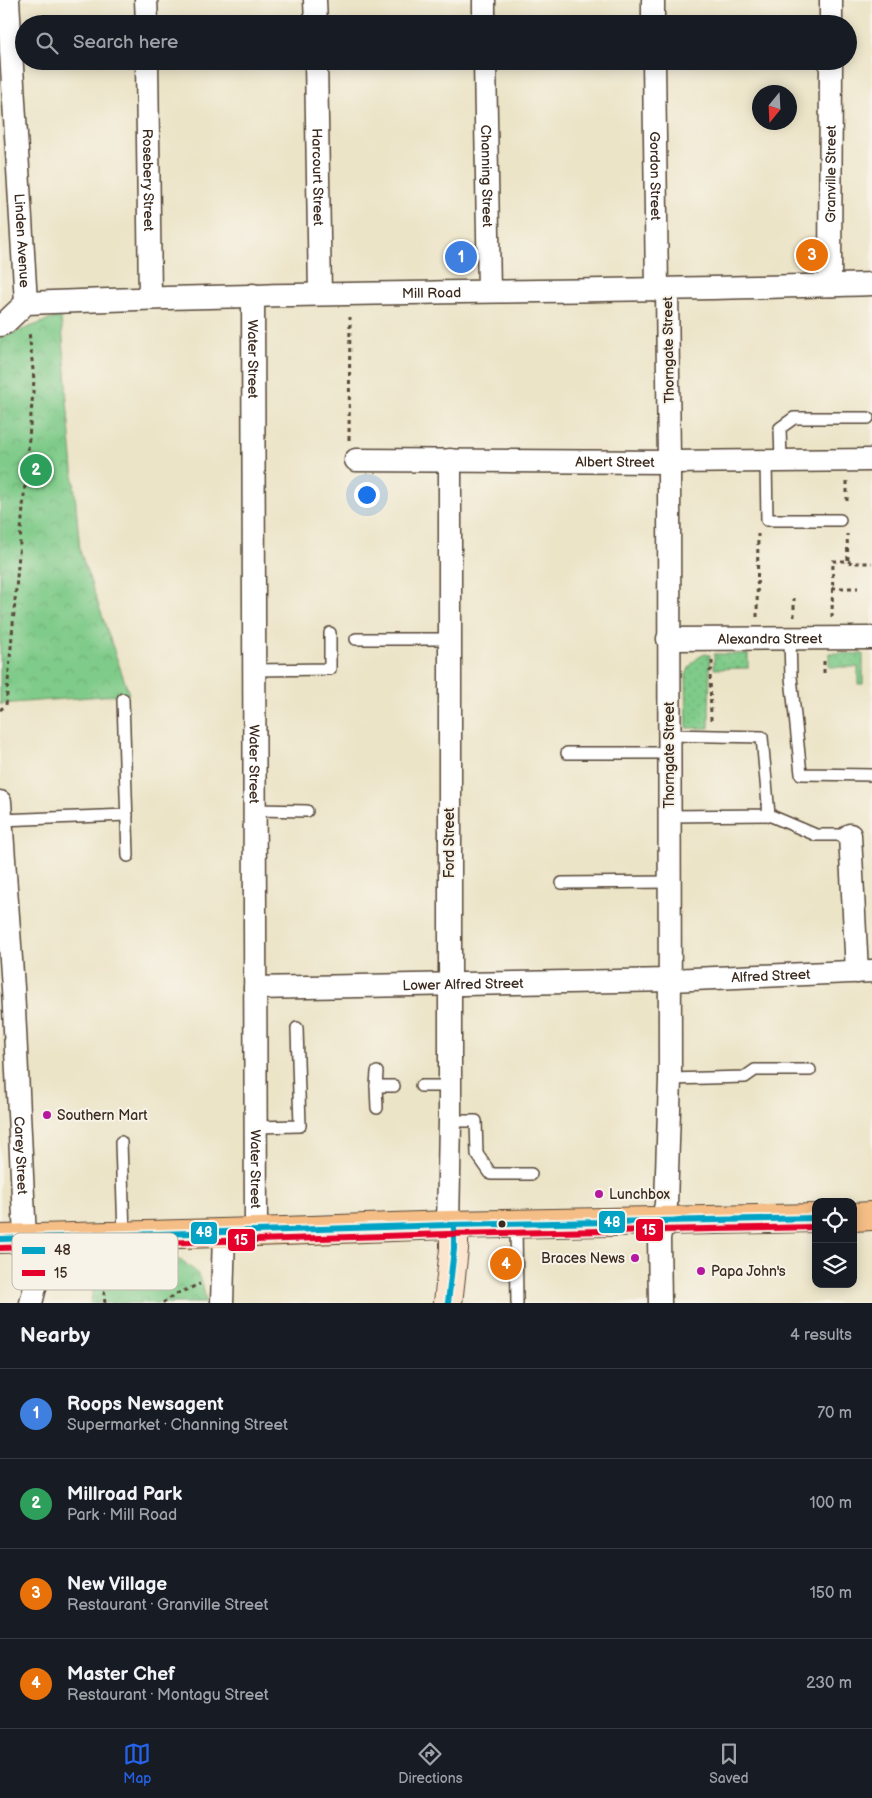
<!DOCTYPE html>
<meta charset="utf-8">
<style>
body{margin:0;font-family:"Balsamiq Sans",sans-serif;background:#242831;color:#f1f3f6}
.controls{position:absolute;right:15px;bottom:15px;display:grid;overflow:hidden;border-radius:10px;box-shadow:0 2px 12px #0003}
.controls button{width:45px;height:45px;display:grid;place-items:center;padding:0;border:0;border-bottom:1px solid #363941;background:#171b24;color:#f1f3f6;font:25px sans-serif}
.compass{position:absolute;left:752px;top:85px;width:45px;height:45px;border-radius:50%;background:#171b24;box-shadow:0 2px 12px #0003;rotate:198deg}
.you{position:absolute;left:366px;top:494px;width:18px;height:18px;margin:-12px;border:4px solid #fff;border-radius:50%;background:#1a73e8;box-shadow:0 0 0 8px #1a73e833}
.badge{display:grid;place-items:center;width:32px;height:32px;border-radius:50%;background:#2563eb;color:#fff;font-size:16px;font-weight:700}
.pin{position:absolute;translate:-50% -50%;border:2px solid #fff;box-shadow:0 1px 5px #0006}
.list{margin:0;padding:0;list-style:none}
h2{display:flex;justify-content:space-between;align-items:center;height:65px;margin:0;padding:0 20px;font-size:21px}
h2 small{font-size:16px;font-weight:400;color:#9ea1a6}
.list li{display:grid;grid-template-columns:32px 1fr auto;gap:15px;align-items:center;box-sizing:border-box;height:90px;padding:0 20px;border-top:1px solid #363941}
.list b{display:block;font-size:19px;white-space:nowrap}
.list p{margin:0;font-size:16px;white-space:nowrap;color:#9ea1a6}
.list em{font-size:16px;font-style:normal;color:#9ea1a6}
.icon{flex:none;width:28px;height:28px;fill:none;stroke:currentColor;stroke-width:2;stroke-linecap:round;stroke-linejoin:round}
.map{position:relative;flex:none;width:872px;height:1303px;overflow:hidden}
.search{position:absolute;background:#171b24;box-shadow:0 2px 12px #0003;left:15px;right:15px;top:15px;height:55px;display:flex;align-items:center;gap:12px;box-sizing:border-box;padding:0 18px;border-radius:28px;color:#9ea1a6;font-size:19px}
.sheet{height:425px;background:#171b24}
nav{display:flex;justify-content:space-around;align-items:center;box-sizing:border-box;height:70px;border-top:1px solid #363941;background:#171b24;font-size:14px;color:#9ea1a6}
nav a{display:grid;justify-items:center;gap:2px}
nav .on{color:#2563eb}
.map>svg:first-child{display:block}
</style>
<div class="map">
<svg width="872" height="1303" viewBox="0 0 872 1303">
<defs>
<pattern id="grass-dots" width="8" height="8" patternUnits="userSpaceOnUse" patternTransform="scale(1.25)"><rect width="8" height="8" fill="#7fcb89"/><path d="M2 2h.1M6 6h.1" fill="none" stroke="#6fae76" stroke-width="1.8" stroke-linecap="round"/></pattern>
<pattern id="park-crowns" width="20" height="18" patternUnits="userSpaceOnUse" patternTransform="scale(1.25)"><rect width="20" height="18" fill="#7fcb89"/><path d="M2 6a3 3 0 1 1 6 0M12 15a3 3 0 1 1 6 0" fill="none" stroke="#6fae76"/></pattern>
</defs>
<rect width="100%" height="100%" fill="#f7f3e8"/>
<filter id="ink" filterUnits="userSpaceOnUse"><feTurbulence type="fractalNoise" baseFrequency=".02" numOctaves="2"/><feDisplacementMap in="SourceGraphic" scale="10" xChannelSelector="R" yChannelSelector="G"/><feConvolveMatrix kernelMatrix="1 2 1 2 8 2 1 2 1" color-interpolation-filters="sRGB"/></filter>
<filter id="wash" filterUnits="userSpaceOnUse"><feTurbulence type="fractalNoise" baseFrequency=".0096" numOctaves="4" result="noise"/><feDisplacementMap in="SourceGraphic" scale="20" xChannelSelector="R" yChannelSelector="G"/><feGaussianBlur stdDeviation="1.12" result="paint"/><feColorMatrix in="noise" values="0 0 0 0 0 0 0 0 0 0 0 0 0 0 0 0 0 1.4 0 .05"/><feComposite in="paint" operator="in"/></filter>
<g filter="url(#wash)">
<rect width="100%" height="100%" fill="#ece4c7"/>
<g fill="url(#grass-dots)" stroke="#5d7a54">
<polygon points="829,653 863,654 863,684 858,684 858,667 829,667"/>
<path d="M705 654 710 655 709 728H687L686 675C690 665 695 658 705 654Z"/>
<polygon points="714,654 748,654 748,668 714,669"/>
</g>
<g fill="url(#park-crowns)" stroke="#5d7a54">
<polygon points="57,317 61,317 67,384 66,389 80,551 129,694 0,704 0,338"/>
<path d="M180 1260C202 1274 202 1278 206 1303H90L100 1264Z"/>
</g>
</g>
<g filter="url(#ink)">
<g fill="none" stroke-linecap="round" stroke-linejoin="round">
<defs>
<g id="lane">
<polyline points="766,461 767,520 840,520"/>
<polyline points="781,461 780,428 794,418 868,418"/>
<polyline points="790,638 791,677 801,774 872,775"/>
<polyline points="356,639 450,639"/>
<polyline points="255,670 330,669 330,633"/>
<polyline points="123,699 128,856"/>
<polyline points="669,735 762,737 769,815 669,816"/>
<polyline points="567,753 669,753"/>
<polyline points="255,810 307,811"/>
<polyline points="769,815 816,835 850,835"/>
<polyline points="1,820 127,815"/>
<polyline points="562,883 670,882"/>
<polyline points="670,1079 745,1077 755,1070 810,1070"/>
<polyline points="376,1086 394,1086"/>
<polyline points="421,1086 450,1086"/>
<polyline points="377,1108 376,1086 377,1072"/>
<polyline points="450,1121 476,1121 477,1154 491,1174 531,1174"/>
<polyline points="256,1127 300,1126 297,1028"/>
<polyline points="121,1142 124,1235"/>
<polyline points="516,1224 517,1303"/>
</g>
<g id="street">
<path id="s1" d="M8 0 26 303"/>
<polyline points="146,0 147,24"/>
<polyline points="315,0 316,24"/>
<polyline points="484,0 484,24"/>
<polyline points="653,0 653,24"/>
<polyline points="831,24 831,0"/>
<path id="s2" d="M147 61 150 298"/>
<path id="s3" d="M316 61 320 294"/>
<path id="s4" d="M485 61 489 291"/>
<path id="s5" d="M654 61 657 290"/>
<path id="s6" d="M830 285 831 61"/>
<path id="s7" d="M253 295 256 1232"/>
<path id="s8" d="M0 325 5 323 26 303C308 291 590 293 872 284"/>
<path id="s9" d="M356 460 669 462 872 460"/>
<path id="s10" d="M668 639 872 638"/>
<path id="s11" d="M0 802 13 988 25 1238"/>
<polyline points="850,835 857,972"/>
<path id="s12" d="M255 988 671 980 872 971"/>
<polyline points="448,1225 450,1121 450,460"/>
<polyline points="31,1303 48,1237"/>
<polyline points="222,1303 224,1233"/>
<polyline points="660,1303 659,1238 666,1204 670,1079 669,462 667,289"/>
</g>
<polyline id="secondary" points="448,1303 454,1249 454,1225"/>
<g id="primary">
<polyline points="853,1217 872,1216"/>
<polyline points="0,1239 256,1232 448,1225 816,1218"/>
</g>
</defs>
<use href="#lane" stroke="#564637" stroke-width="14"/>
<use href="#street" stroke="#564637" stroke-width="25"/>
<use href="#secondary" stroke="#564637" stroke-width="30"/>
<use href="#primary" stroke="#564637" stroke-width="30"/>
<g stroke="#564637" stroke-width="3" stroke-dasharray="4 4" stroke-linecap="butt">
<polyline points="349,440 350,317"/>
<polyline points="847,481 847,505"/>
<polyline points="848,561 852,563 872,563"/>
<polyline points="832,588 858,588"/>
<polyline points="757,617 758,534"/>
<polyline points="794,617 794,598"/>
<polyline points="832,617 833,561 848,561 847,534"/>
<polyline points="824,661 824,673"/>
<polyline points="0,710 6,705 34,380 29,331"/>
<polyline points="711,720 710,671 712,669 712,661"/>
<polyline points="105,1303 104,1294 114,1260"/>
<polyline points="163,1303 176,1294 200,1284"/>
</g>
<use href="#lane" stroke="#fff" stroke-width="11"/>
<use href="#street" stroke="#fff" stroke-width="22"/>
<use href="#secondary" stroke="#fbe5cf" stroke-width="28"/>
<use href="#primary" stroke="#f5be86" stroke-width="28"/>
<defs>
<g id="bus-1">
<polyline points="0,1239 448,1225 816,1218"/>
<polyline points="448,1303 454,1249 454,1225"/>
</g>
<polyline id="bus-2" points="0,1248 448,1234 816,1227"/>
</defs>
<use href="#bus-1" stroke="#f7f3e8" stroke-width="10"/>
<use href="#bus-2" stroke="#f7f3e8" stroke-width="10"/>
<use href="#bus-1" stroke="#03a3c5" stroke-width="6"/>
<use href="#bus-2" stroke="#e4002b" stroke-width="6"/>
</g>
</g>
<g fill="#b5179e" stroke="#f7f3e8" stroke-width="2">
<circle cx="47" cy="1115" r="5"/>
<circle cx="599" cy="1194" r="5"/>
<circle cx="635" cy="1258" r="5"/>
<circle cx="701" cy="1271" r="5"/>
</g>
<circle fill="#3b2a1e" stroke="#f7f3e8" stroke-width="2" cx="502" cy="1224" r="4.5"/>
<g text-anchor="middle" stroke-width="4" stroke-linejoin="round" paint-order="stroke">
<g font-size="14" fill="#3b2a1e" stroke="#f7f3e8">
<text dy="5" stroke="none"><textPath href="#s6" startOffset="111">Granville Street</textPath></text>
<text dy="5" stroke="none"><textPath href="#s5" startOffset="115">Gordon Street</textPath></text>
<text dy="5" stroke="none"><textPath href="#s4" startOffset="115">Channing Street</textPath></text>
<text dy="5" stroke="none"><textPath href="#s3" startOffset="116">Harcourt Street</textPath></text>
<text dy="5" stroke="none"><textPath href="#s2" startOffset="119">Rosebery Street</textPath></text>
<text dy="5" stroke="none"><textPath href="#s1" startOffset="241">Linden Avenue</textPath></text>
<text dy="5" stroke="none"><textPath href="#s8" startOffset="440">Mill Road</textPath></text>
<text transform="translate(668 350) rotate(-91)" y="5">Thorngate Street</text>
<text dy="5" stroke="none"><textPath href="#s7" startOffset="64">Water Street</textPath></text>
<text dy="5" stroke="none"><textPath href="#s9" startOffset="259">Albert Street</textPath></text>
<text dy="5" stroke="none"><textPath href="#s10" startOffset="102">Alexandra Street</textPath></text>
<text transform="translate(669 755) rotate(-90)" y="5">Thorngate Street</text>
<text dy="5" stroke="none"><textPath href="#s7" startOffset="469">Water Street</textPath></text>
<text transform="translate(449 843) rotate(-90)" y="5">Ford Street</text>
<text dy="5" stroke="none"><textPath href="#s12" startOffset="516">Alfred Street</textPath></text>
<text dy="5" stroke="none"><textPath href="#s12" startOffset="208">Lower Alfred Street</textPath></text>
<text dy="5" stroke="none"><textPath href="#s11" startOffset="354">Carey Street</textPath></text>
<text dy="5" stroke="none"><textPath href="#s7" startOffset="874">Water Street</textPath></text>
</g>
<g font-size="14" fill="#3b2a1e" stroke="#f7f3e8" text-anchor="start">
<text x="57" y="1120">Southern Mart</text>
<text x="609" y="1199">Lunchbox</text>
<text x="625" y="1263" text-anchor="end">Braces News</text>
<text x="711" y="1276">Papa John's</text>
</g>
</g>
<rect x="12" y="1233" width="166" height="57" rx="8" fill="#f7f3e8" stroke="#bfb7ab" stroke-width="1"/>
<rect x="22" y="1247" width="23" height="7" fill="#03a3c5"/>
<rect x="22" y="1270" width="23" height="6" fill="#e4002b"/>
<g font-size="14" fill="#3b2a1e">
<text x="54" y="1255">48</text>
<text x="54" y="1278">15</text>
</g>
<g stroke="#f7f3e8" stroke-width="2">
<rect x="598" y="1210" width="28" height="24" rx="5" fill="#03a3c5"/>
<rect x="635" y="1218" width="29" height="24" rx="5" fill="#e4002b"/>
<rect x="190" y="1221" width="28" height="24" rx="5" fill="#03a3c5"/>
<rect x="227" y="1228" width="29" height="24" rx="5" fill="#e4002b"/>
</g>
<g font-size="14" text-anchor="middle" font-weight="bold" fill="#fff">
<text x="612" y="1227">48</text>
<text x="649" y="1235">15</text>
<text x="204" y="1237">48</text>
<text x="241" y="1245">15</text>
</g>
</svg>
<div class="controls">
<button><svg class="icon" aria-label="locate" viewBox="0 0 24 24"><circle cx="12" cy="12" r="6"/><path d="M12 2v4M12 18v4M2 12h4M18 12h4"/></svg></button>
<button><svg class="icon" aria-label="layers" viewBox="0 0 24 24"><path d="M12 4l9 5-9 5-9-5zM3 14l9 5 9-5"/></svg></button>
</div>
<svg class="compass" viewBox="-18 -18 36 36"><path d="M0-13l5 13h-10z" fill="#e53935"/><path d="M0 13l5-13h-10z" fill="#9ea1a6"/></svg>
<div class="you"></div>
<div class="pin badge" style="left:461px;top:257px;background:#3f7fe0">1</div>
<div class="pin badge" style="left:36px;top:470px;background:#2e9e5b">2</div>
<div class="pin badge" style="left:812px;top:255px;background:#e8710a">3</div>
<div class="pin badge" style="left:506px;top:1264px;background:#e8710a">4</div>
<div class="search"><svg class="icon" aria-label="search" viewBox="0 0 24 24"><circle cx="10" cy="10" r="6"/><path d="M15 15l6 6"/></svg>Search here</div>
</div>
<section class="sheet">
<h2>Nearby<small>4 results</small></h2>
<ul class="list">
<li><span class="badge" style="background:#3f7fe0">1</span><div><b>Roops Newsagent</b><p>Supermarket · Channing Street</p></div><em>70 m</em></li>
<li><span class="badge" style="background:#2e9e5b">2</span><div><b>Millroad Park</b><p>Park · Mill Road</p></div><em>100 m</em></li>
<li><span class="badge" style="background:#e8710a">3</span><div><b>New Village</b><p>Restaurant · Granville Street</p></div><em>150 m</em></li>
<li><span class="badge" style="background:#e8710a">4</span><div><b>Master Chef</b><p>Restaurant · Montagu Street</p></div><em>230 m</em></li>
</ul>
</section>
<nav>
<a class="on"><svg class="icon" aria-label="map" viewBox="0 0 24 24"><path d="M3 6l6-2 6 2 6-2v14l-6 2-6-2-6 2zM9 4v14M15 6v14"/></svg>Map</a>
<a><svg class="icon" aria-label="directions" viewBox="0 0 24 24"><path d="M12 3l9 9-9 9-9-9zM9 14v-3h6M13 9l2 2-2 2"/></svg>Directions</a>
<a><svg class="icon" aria-label="saved" viewBox="0 0 24 24"><path d="M7 4h10v16l-5-4-5 4z"/></svg>Saved</a>
</nav>
